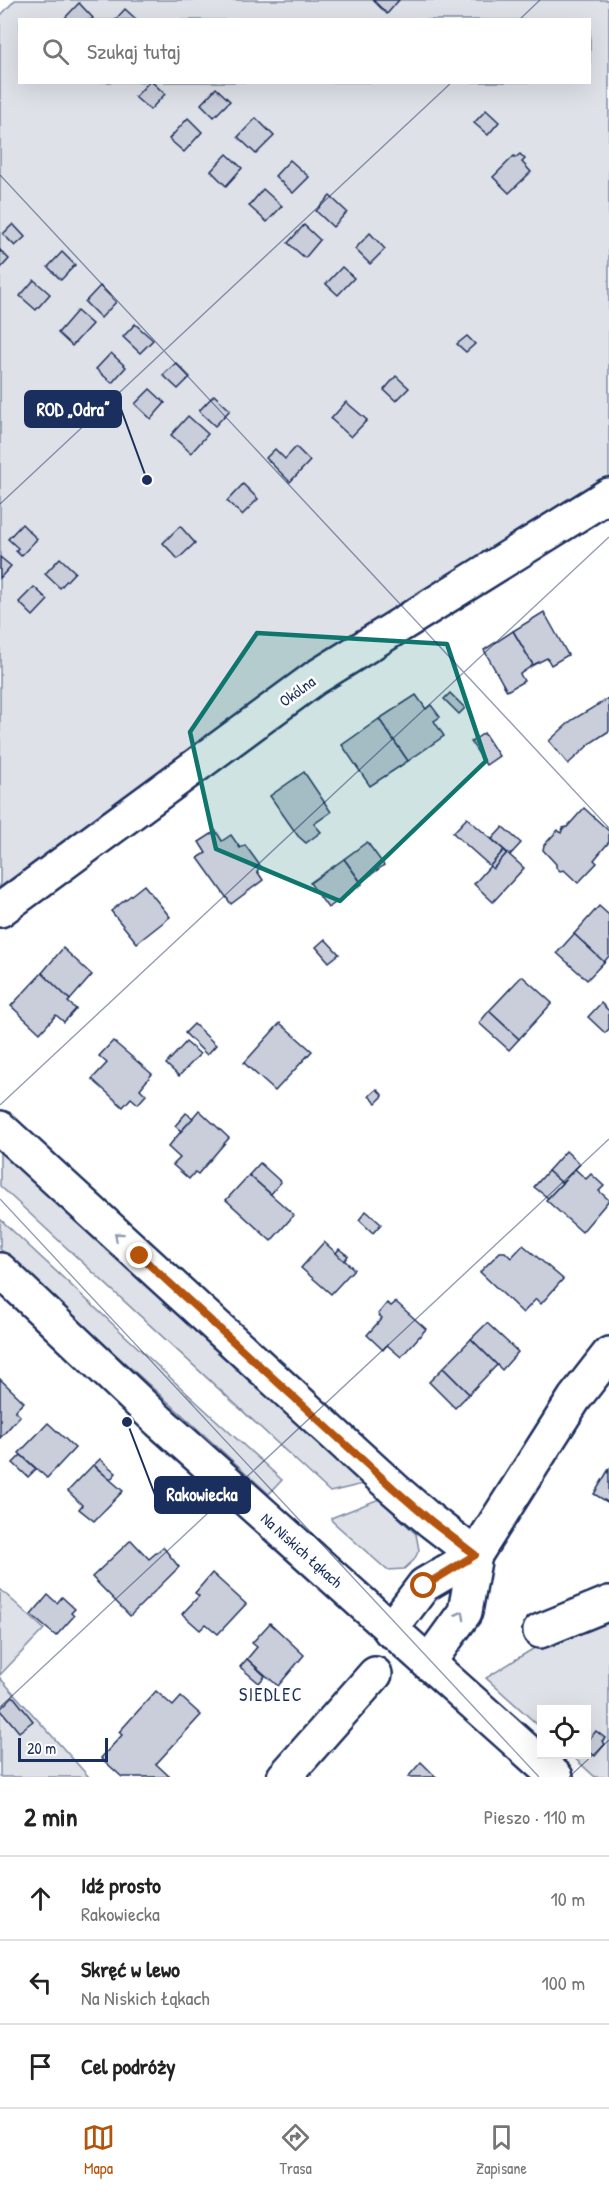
<!DOCTYPE html>
<html lang="pl">
<meta charset="utf-8">
<style>
body{margin:0;font-family:"Patrick Hand",sans-serif;background:#f2f2f2;color:#222}
.controls{position:absolute;right:18px;bottom:18px;display:grid;overflow:hidden;border-radius:0px;box-shadow:0 6px 24px #0002}
.controls button{width:54px;height:54px;display:grid;place-items:center;padding:0;border:0;border-bottom:2px solid #e0e0e0;background:#fff;color:#222;font:30px sans-serif}
.scale{position:absolute;left:18px;bottom:15px;width:90px;box-sizing:border-box;padding-left:6px;border:3px solid #1b2f5e;border-top:0;font-size:16px;line-height:21px;white-space:nowrap;color:#1b2f5e;-webkit-text-stroke:4px #fff;paint-order:stroke}
.stop{position:absolute;width:18px;height:18px;margin:-14px;border:4px solid #b45309;border-radius:50%;background:#fff}
.stop.end{background:#b45309;border-color:#fff;box-shadow:0 2px 6px #0008}
.list{margin:0;padding:0;list-style:none}
h2{display:flex;justify-content:space-between;align-items:center;height:78px;margin:0;padding:0 24px;font-size:26px}
h2 small{font-size:20px;font-weight:400;color:#767676}
.list li{display:grid;grid-template-columns:39px 1fr auto;gap:18px;align-items:center;box-sizing:border-box;height:84px;padding:0 24px;border-top:2px solid #e0e0e0}
.list b{display:block;font-size:22px;white-space:nowrap}
.list p{margin:0;font-size:20px;white-space:nowrap;color:#767676}
.list em{font-size:20px;font-style:normal;color:#767676}
.icon{flex:none;width:33px;height:33px;fill:none;stroke:currentColor;stroke-width:2;stroke-linecap:round;stroke-linejoin:round}
.map{position:relative;flex:none;width:609px;height:1777px;overflow:hidden}
.search{position:absolute;background:#fff;box-shadow:0 6px 24px #0002;left:18px;right:18px;top:18px;height:66px;display:flex;align-items:center;gap:15px;box-sizing:border-box;padding:0 21px;border-radius:0px;color:#767676;font-size:22px}
.sheet{height:330px;background:#fff}
nav{display:flex;justify-content:space-around;align-items:center;box-sizing:border-box;height:84px;border-top:2px solid #e0e0e0;background:#fff;font-size:16px;color:#767676}
nav a{display:grid;justify-items:center;gap:3px}
nav .on{color:#b45309}
.map>svg:first-child{display:block}
</style>
<div class="map">
<svg width="609" height="1777" viewBox="0 0 609 1777">
<rect width="100%" height="100%" fill="#fff"/>
<filter id="ink" filterUnits="userSpaceOnUse"><feTurbulence type="fractalNoise" baseFrequency=".0167" numOctaves="2"/><feDisplacementMap in="SourceGraphic" scale="12" xChannelSelector="R" yChannelSelector="G"/><feConvolveMatrix kernelMatrix="1 2 1 2 8 2 1 2 1" color-interpolation-filters="sRGB"/></filter>
<g filter="url(#ink)">
<g fill="#dee1e7" stroke="#7c88a2" stroke-width="1.5" fill-rule="evenodd">
<path d="M15 0H609V483L0 896V16ZM20 20H590V82H20Z"/>
<polygon points="0,1142 371,1482 330,1492 0,1186"/>
<polygon points="0,1219 191,1397 282,1480 269,1494 0,1249"/>
<polygon points="379,1499 416,1534 419,1550 414,1560 404,1569 387,1570 332,1521 331,1518"/>
<polygon points="0,1589 44,1629 0,1675"/>
<polygon points="609,1614 609,1777 595,1777 571,1755 586,1754 586,1710 542,1710 541,1728 486,1678 536,1647"/>
<polygon points="0,1678 89,1777 0,1777"/>
</g>
<g fill="#caceda" stroke="#1b2f5e" stroke-width="1.5">
<polygon points="373,0 399,0 387,14"/>
<polygon points="79,3 93,18 91,20 63,20"/>
<polygon points="125,9 137,20 115,20"/>
<polygon points="149,82 152,82 165,94 150,110 135,97"/>
<polygon points="216,88 230,101 214,117 201,104"/>
<polygon points="486,110 499,122 488,135 474,123"/>
<polygon points="188,118 202,132 184,152 169,139"/>
<polygon points="256,118 274,136 256,154 238,137"/>
<polygon points="227,154 242,168 226,186 211,171"/>
<polygon points="520,154 525,159 522,162 531,172 509,193 493,177 514,156 515,158"/>
<polygon points="290,160 309,177 293,193 275,176"/>
<polygon points="263,189 282,206 267,222 249,206"/>
<polygon points="330,196 347,212 333,227 316,211"/>
<polygon points="13,224 25,237 15,246 3,234"/>
<polygon points="304,225 320,240 305,258 288,243"/>
<polygon points="370,233 385,249 370,264 355,249"/>
<polygon points="0,250 9,259 0,269"/>
<polygon points="62,252 75,265 61,280 48,267"/>
<polygon points="342,267 354,278 338,295 326,284"/>
<polygon points="34,280 50,294 36,310 20,296"/>
<polygon points="100,286 116,302 101,318 85,302"/>
<polygon points="77,311 92,324 72,346 58,333"/>
<polygon points="135,324 153,340 140,353 123,337"/>
<polygon points="467,336 475,344 466,352 457,344"/>
<polygon points="111,353 126,367 112,383 96,369"/>
<polygon points="176,363 190,377 178,389 163,375"/>
<polygon points="396,376 409,388 396,401 384,390"/>
<polygon points="150,389 165,403 151,419 135,404"/>
<polygon points="214,395 230,410 215,426 199,411"/>
<polygon points="346,402 367,420 351,437 331,419"/>
<polygon points="188,416 208,434 191,453 171,435"/>
<polygon points="296,447 310,461 290,482 266,458 275,449 285,459"/>
<polygon points="243,484 258,499 242,515 227,501"/>
<polygon points="22,524 37,539 21,556 16,551 18,548 8,539"/>
<polygon points="180,526 195,543 178,559 163,543"/>
<polygon points="0,557 11,566 0,578"/>
<polygon points="60,558 75,572 60,588 45,574"/>
<polygon points="34,587 48,600 33,616 19,602"/>
<polygon points="544,612 568,655 551,665 547,658 533,665 513,631"/>
<polygon points="513,631 533,665 520,674 524,681 507,691 484,650"/>
<polygon points="450,693 465,708 459,714 444,699"/>
<polygon points="416,695 426,709 431,705 440,717 434,721 444,736 408,761 379,719"/>
<polygon points="609,698 609,731 592,742 568,764 549,741 572,720"/>
<polygon points="379,719 408,761 370,786 342,745"/>
<polygon points="484,733 499,756 486,765 471,742"/>
<polygon points="304,772 331,812 314,824 321,832 306,843 298,836 270,796"/>
<polygon points="584,808 609,831 609,842 594,860 597,863 578,883 564,870 560,871 556,867 556,864 543,850 544,845 558,830 561,833 563,828 567,827"/>
<polygon points="467,818 504,850 490,866 453,833"/>
<polygon points="503,827 521,843 510,855 492,839"/>
<polygon points="216,831 222,841 231,835 240,848 245,845 261,867 257,871 263,880 231,904 198,858 206,853 199,842"/>
<polygon points="367,842 384,865 361,882 344,859"/>
<polygon points="504,850 507,853 493,869 490,866"/>
<polygon points="505,851 524,868 493,902 474,884 490,866 493,869 507,853"/>
<polygon points="344,859 362,884 328,908 310,883"/>
<polygon points="144,885 170,917 137,943 111,911"/>
<polygon points="599,906 609,915 609,956 604,962 574,934"/>
<polygon points="574,934 604,962 587,980 557,953"/>
<polygon points="325,939 339,954 329,962 316,947"/>
<polygon points="63,948 92,975 70,1000 42,973"/>
<polygon points="42,973 70,1000 68,1002 76,1009 64,1022 56,1015 40,1033 11,1006"/>
<polygon points="522,976 552,1003 519,1039 489,1011"/>
<polygon points="601,1003 609,1011 609,1029 605,1033 588,1017"/>
<polygon points="489,1011 519,1039 509,1050 479,1023"/>
<polygon points="280,1023 312,1051 275,1091 244,1063"/>
<polygon points="194,1024 216,1045 207,1055 185,1033"/>
<polygon points="113,1041 152,1074 140,1089 146,1095 138,1104 131,1098 123,1107 92,1079 107,1063 99,1056"/>
<polygon points="186,1042 200,1054 179,1076 166,1064"/>
<polygon points="377,1089 383,1096 376,1103 369,1096"/>
<polygon points="199,1110 229,1138 198,1174 195,1172 189,1179 173,1165 180,1158 168,1147"/>
<polygon points="186,1113 193,1118 181,1131 175,1126"/>
<polygon points="566,1151 580,1164 562,1183 548,1171"/>
<polygon points="260,1163 281,1182 271,1194 249,1175"/>
<polygon points="575,1169 586,1179 591,1174 604,1186 599,1191 609,1200 582,1232 546,1200"/>
<polygon points="548,1171 562,1183 548,1198 534,1187"/>
<polygon points="249,1175 294,1215 271,1241 226,1200"/>
<polygon points="366,1211 381,1224 373,1233 359,1220"/>
<polygon points="324,1242 354,1269 331,1294 301,1268"/>
<polygon points="523,1245 563,1279 541,1304 536,1299 523,1313 480,1272 500,1252 505,1252 511,1258"/>
<polygon points="339,1249 348,1256 344,1261 336,1253"/>
<polygon points="396,1302 426,1329 401,1357 387,1345 383,1350 367,1335 382,1318 378,1314 387,1303 391,1306"/>
<polygon points="487,1323 518,1352 502,1370 471,1339"/>
<polygon points="471,1339 497,1365 469,1394 443,1368"/>
<polygon points="443,1368 469,1394 455,1408 429,1382"/>
<polygon points="0,1379 24,1402 15,1411 20,1416 0,1438"/>
<polygon points="48,1423 75,1448 47,1478 19,1453"/>
<polygon points="21,1455 36,1469 28,1477 13,1463"/>
<polygon points="100,1459 116,1473 110,1480 94,1465"/>
<polygon points="93,1465 123,1491 94,1521 79,1509 82,1505 68,1491"/>
<polygon points="609,1469 609,1503 594,1494"/>
<polygon points="131,1540 149,1559 163,1547 179,1567 130,1616 92,1577"/>
<polygon points="212,1573 246,1604 218,1634 206,1624 200,1630 182,1614 199,1596 195,1593"/>
<polygon points="48,1595 57,1603 62,1597 75,1609 71,1613 74,1616 56,1636 31,1615"/>
<polygon points="270,1623 304,1655 278,1686 247,1659 257,1647 252,1643"/>
<polygon points="247,1659 265,1676 259,1683 240,1667"/>
<polygon points="156,1691 173,1706 181,1697 201,1715 156,1764 170,1777 122,1777 101,1758 122,1735 119,1732"/>
<polygon points="13,1696 33,1721 19,1732 0,1709"/>
<polygon points="596,1731 605,1738 602,1741 605,1744 595,1756 586,1749 586,1743"/>
<polygon points="421,1762 435,1776 437,1777 408,1777"/>
</g>
<g fill="none" stroke-linecap="round" stroke-linejoin="round">
<defs>
<g id="minor">
<polyline points="0,910 315,678 609,495"/>
<polyline points="0,1128 393,1488 431,1521 475,1555"/>
<polyline points="0,1270 159,1421 556,1777"/>
<polyline points="390,1630 424,1585 475,1555 574,1399 609,1354"/>
<polyline points="540,1631 609,1603"/>
<polyline points="428,1663 465,1612 475,1555"/>
<polyline points="284,1777 375,1674"/>
</g>
</defs>
<use href="#minor" stroke="#1b2f5e" stroke-width="38"/>
<use href="#minor" stroke="#fff" stroke-width="33"/>
</g>
<defs><path id="oneway-chevron" d="M-2-3.5L2.5 0L-2 3.5" fill="none" stroke-width="1.6" stroke-linecap="round" stroke-linejoin="round" transform="scale(1.5)"/></defs>
<g stroke="#8d97ae">
<use href="#oneway-chevron" transform="translate(118 1236) rotate(-138)"/>
<use href="#oneway-chevron" transform="translate(461 1615) rotate(-61)"/>
</g>
</g>
<g fill="none" stroke-linecap="round" stroke-linejoin="round" filter="url(#ink)">
<polyline stroke="#b45309" stroke-width="8" points="140,1256 393,1488 431,1521 475,1555 424,1586"/>
</g>
<path fill="#0f766e" fill-opacity="0.2" stroke="#0f766e" stroke-width="4.5" stroke-linejoin="round" d="M257 633 447 644 486 761 340 901 216 849 190 732Z"/>
<path fill="none" stroke="#1b2f5e" stroke-width="1.5" stroke-opacity="0.45" d="M519 20 540 0M0 175 609 828M0 504 452 82M0 1105 609 537M0 1199 539 1777M0 1707 609 1139M569 1777 609 1740"/>
<g text-anchor="middle" stroke-width="5" stroke-linejoin="round" paint-order="stroke">
<g font-size="16" fill="#1b2f5e" stroke="#fff">
<text transform="translate(297 691) rotate(-36)" y="6">Okólna</text>
<text transform="translate(302 1550) rotate(42)" y="6">Na Niskich Łąkach</text>
</g>
<g font-size="18" letter-spacing="1.5" fill="#1b2f5e" stroke="#fff">
<text x="271" y="1701">SIEDLEC</text>
</g>
</g>
<path fill="none" stroke="#1b2f5e" stroke-width="2" d="M147 480L121 409M127 1422L155 1495"/>
<g fill="#1b2f5e" stroke="#fff" stroke-width="2">
<circle cx="147" cy="480" r="6"/>
<circle cx="127" cy="1422" r="6"/>
</g>
<g fill="#1b2f5e" stroke="#1b2f5e" stroke-width="2">
<rect x="25" y="391" width="96" height="36" rx="6"/>
<rect x="155" y="1477" width="95" height="36" rx="6"/>
</g>
<g font-size="18" text-anchor="middle" font-weight="bold" fill="#fff">
<text x="73" y="416">ROD „Odra”</text>
<text x="202" y="1501">Rakowiecka</text>
</g>
</svg>
<div class="controls">
<button><svg class="icon" aria-label="locate" viewBox="0 0 24 24"><circle cx="12" cy="12" r="6"/><path d="M12 2v4M12 18v4M2 12h4M18 12h4"/></svg></button>
</div>
<div class="scale">20 m</div>
<div class="stop" style="left:424px;top:1586px"></div>
<div class="stop end" style="left:140px;top:1256px"></div>
<div class="search"><svg class="icon" aria-label="search" viewBox="0 0 24 24"><circle cx="10" cy="10" r="6"/><path d="M15 15l6 6"/></svg>Szukaj tutaj</div>
</div>
<section class="sheet">
<h2>2 min<small>Pieszo · 110 m</small></h2>
<ul class="list">
<li><svg class="icon" aria-label="ahead" viewBox="0 0 24 24"><path d="M12 20V5M6 11l6-6 6 6"/></svg><div><b>Idź prosto</b><p>Rakowiecka</p></div><em>10 m</em></li>
<li><svg class="icon" aria-label="left" viewBox="0 0 24 24"><path d="M17 20v-9H6M10 6l-5 5 5 5"/></svg><div><b>Skręć w lewo</b><p>Na Niskich Łąkach</p></div><em>100 m</em></li>
<li><svg class="icon" aria-label="arrive" viewBox="0 0 24 24"><path d="M6 21V4h12l-3 4 3 4H6"/></svg><div><b>Cel podróży</b></div></li>
</ul>
</section>
<nav>
<a class="on"><svg class="icon" aria-label="map" viewBox="0 0 24 24"><path d="M3 6l6-2 6 2 6-2v14l-6 2-6-2-6 2zM9 4v14M15 6v14"/></svg>Mapa</a>
<a><svg class="icon" aria-label="directions" viewBox="0 0 24 24"><path d="M12 3l9 9-9 9-9-9zM9 14v-3h6M13 9l2 2-2 2"/></svg>Trasa</a>
<a><svg class="icon" aria-label="saved" viewBox="0 0 24 24"><path d="M7 4h10v16l-5-4-5 4z"/></svg>Zapisane</a>
</nav>
